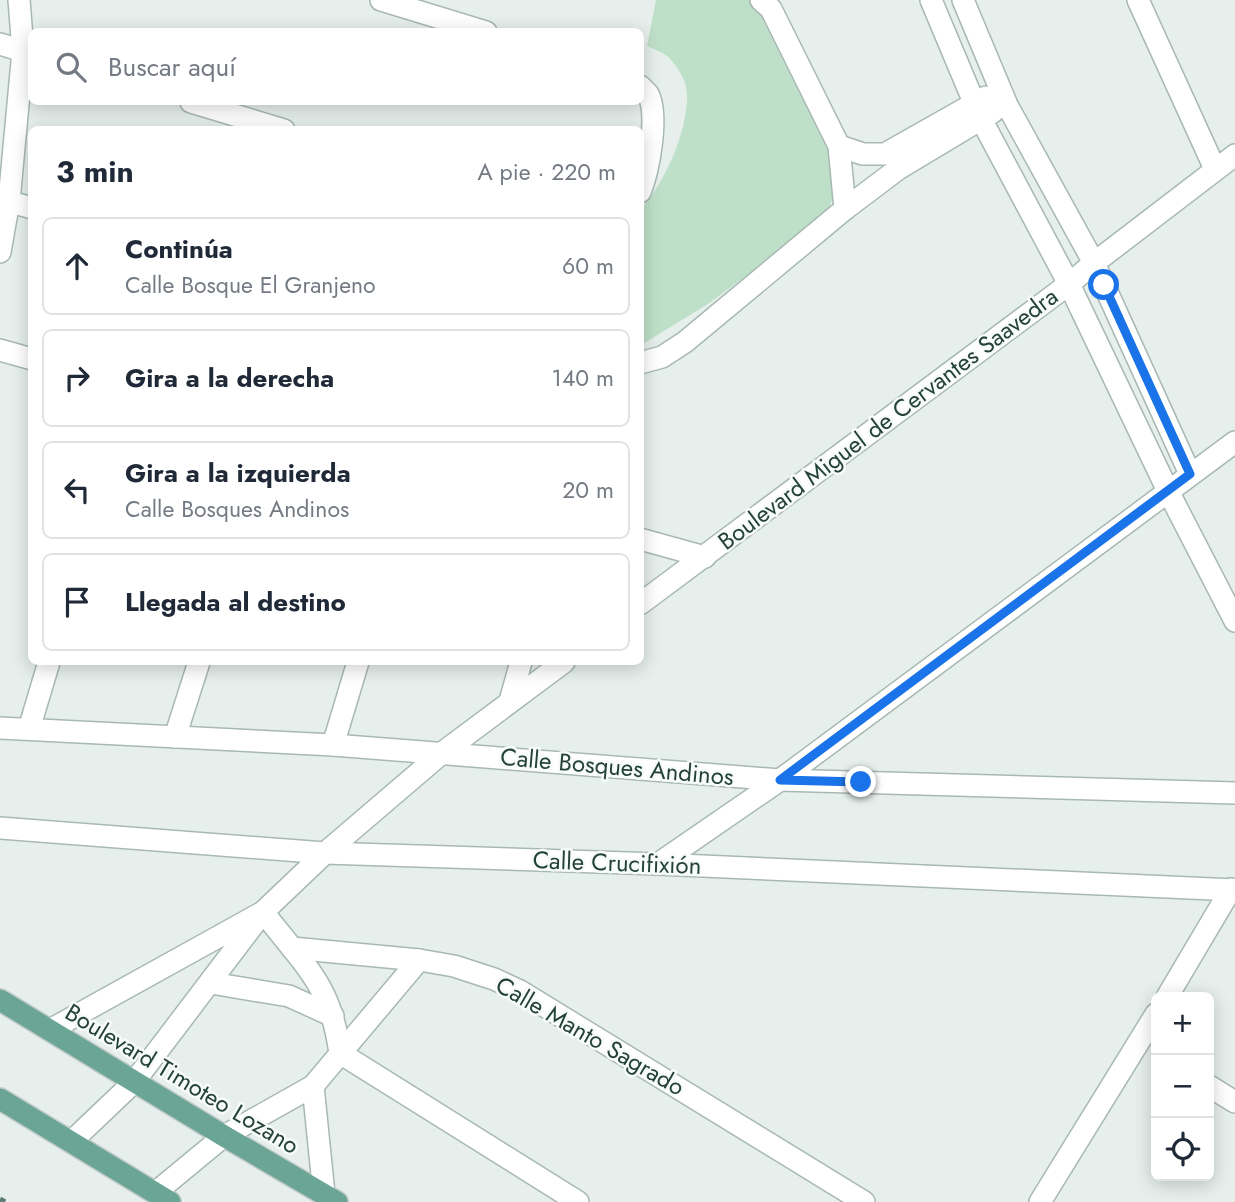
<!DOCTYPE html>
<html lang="es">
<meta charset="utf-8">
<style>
body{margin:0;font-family:Jost,sans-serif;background:#f2f2f3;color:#1f2937}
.controls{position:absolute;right:21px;bottom:21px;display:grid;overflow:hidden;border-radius:10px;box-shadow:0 4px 18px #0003}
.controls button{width:63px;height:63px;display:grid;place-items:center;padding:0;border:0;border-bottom:2px solid #e0e1e3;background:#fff;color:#1f2937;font:35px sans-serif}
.stop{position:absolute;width:21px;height:21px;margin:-16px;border:5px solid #1a73e8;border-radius:50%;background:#fff}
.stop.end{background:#1a73e8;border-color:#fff;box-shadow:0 2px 7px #0008}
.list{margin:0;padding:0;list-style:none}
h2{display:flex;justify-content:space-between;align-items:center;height:91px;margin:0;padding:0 28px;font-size:30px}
h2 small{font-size:23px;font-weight:400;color:#747a83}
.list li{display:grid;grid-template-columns:46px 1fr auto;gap:21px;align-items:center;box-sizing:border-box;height:98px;margin:0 14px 14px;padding:0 14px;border:2px solid #e0e1e3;border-radius:10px}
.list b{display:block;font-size:26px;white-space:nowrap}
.list p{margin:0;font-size:23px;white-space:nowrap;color:#747a83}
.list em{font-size:23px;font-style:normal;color:#747a83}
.icon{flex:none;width:38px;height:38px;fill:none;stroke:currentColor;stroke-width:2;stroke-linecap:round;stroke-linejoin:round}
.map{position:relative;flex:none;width:1235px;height:1202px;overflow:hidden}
.search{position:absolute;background:#fff;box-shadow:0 4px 18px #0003;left:28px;top:28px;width:616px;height:77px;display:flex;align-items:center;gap:18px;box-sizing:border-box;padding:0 24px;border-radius:10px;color:#747a83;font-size:26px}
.panel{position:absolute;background:#fff;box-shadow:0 4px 18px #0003;left:28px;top:126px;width:616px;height:539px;border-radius:10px}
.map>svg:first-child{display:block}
</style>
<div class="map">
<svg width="1235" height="1202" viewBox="0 0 1235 1202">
<rect width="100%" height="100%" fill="#e6efeb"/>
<path fill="#bfe0c8" d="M656 0H750L769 19 834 159 839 184 829 207 805 230 766 261 708 304 641 345 640 210C665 183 688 131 687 94 687 81 676 64 667 56 661 51 653 49 647 46Z"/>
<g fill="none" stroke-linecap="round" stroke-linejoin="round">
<defs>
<g id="minor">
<polyline points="381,0 486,32"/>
<polyline points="761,0 771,9 839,146 845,209"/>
<polyline points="931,0 981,119 1069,284 1168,491 1235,621"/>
<polyline points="963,0 1007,105 1094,263 1190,474"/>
<polyline points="1138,0 1215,169"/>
<polyline points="0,44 32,54"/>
<path d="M640 86C642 88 646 92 648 94 659 115 649 170 640 192"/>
<polyline points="191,102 284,130"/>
<polyline points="839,146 863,154 885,154 986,97"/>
<polyline points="0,199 32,208"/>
<polyline points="0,252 9,201 23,51 19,0"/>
<polyline points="0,350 32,359"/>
<polyline points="640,363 662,357 685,342 845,209 898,169 993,112"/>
<polyline points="640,539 705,557"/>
<polyline points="640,604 1069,284 1094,263 1235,155"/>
<polyline points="510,701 521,662"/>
<polyline points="0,728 333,745 780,780 1235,793"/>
<polyline points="29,729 49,662"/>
<polyline points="175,737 199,662"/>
<polyline points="333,745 358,662"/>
<polyline points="0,828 325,853 658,864 1235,890"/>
<polyline points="658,864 780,780 1235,442"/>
<path d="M292 948C322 984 333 1006 340 1053"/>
<polyline points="211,983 289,996 333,1016"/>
<polyline points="1167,997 1231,889"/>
<polyline points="50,1030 263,912 292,948 419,960 454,966 494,979 520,991 864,1202"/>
<polyline points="340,1053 578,1202"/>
<polyline points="313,1086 324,1194"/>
<polyline points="1209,1086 1235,1102"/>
<polyline points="71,1142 134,1082 263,912 325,853 442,753 564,662"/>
<polyline points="155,1193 224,1136 313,1086 419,960"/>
<polyline points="1040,1202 1156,1014"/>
</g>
<g id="primary">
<polyline points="0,1000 224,1136 337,1202"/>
<polyline points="0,1099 170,1202"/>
</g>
</defs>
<use href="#minor" stroke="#a8b8b2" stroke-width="24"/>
<use href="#primary" stroke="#c2cac8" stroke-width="24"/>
<use href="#minor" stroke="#fff" stroke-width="21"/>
<use href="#primary" stroke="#6aa596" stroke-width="21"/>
<polyline stroke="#5f7d75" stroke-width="5" stroke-dasharray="14 7" stroke-linecap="butt" points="0,1199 5,1202"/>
</g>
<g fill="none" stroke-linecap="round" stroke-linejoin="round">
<polyline stroke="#1a73e8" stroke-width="9" points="861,782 780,780 1190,474 1104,285"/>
</g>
<g text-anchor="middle" stroke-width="5" stroke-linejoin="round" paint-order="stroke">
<g font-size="24" fill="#24423a" stroke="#f7fbf9">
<text transform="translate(888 419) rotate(-37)" y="8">Boulevard Miguel de Cervantes Saavedra</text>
<text transform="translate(617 767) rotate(5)" y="8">Calle Bosques Andinos</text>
<text transform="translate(617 863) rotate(2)" y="8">Calle Crucifixión</text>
<text transform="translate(590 1036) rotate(30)" y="8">Calle Manto Sagrado</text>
<text transform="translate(182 1079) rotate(31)" y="8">Boulevard Timoteo Lozano</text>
</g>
</g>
</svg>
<div class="controls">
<button>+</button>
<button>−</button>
<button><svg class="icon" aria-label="locate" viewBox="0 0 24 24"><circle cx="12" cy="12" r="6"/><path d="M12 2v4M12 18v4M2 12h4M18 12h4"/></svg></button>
</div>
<div class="stop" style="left:1104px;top:285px"></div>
<div class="stop end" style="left:861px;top:782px"></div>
<div class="search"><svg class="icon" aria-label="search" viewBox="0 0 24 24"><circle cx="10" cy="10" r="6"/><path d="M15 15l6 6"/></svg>Buscar aquí</div>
<section class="panel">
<h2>3 min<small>A pie · 220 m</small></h2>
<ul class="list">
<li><svg class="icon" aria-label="ahead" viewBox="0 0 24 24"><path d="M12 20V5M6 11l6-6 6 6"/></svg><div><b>Continúa</b><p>Calle Bosque El Granjeno</p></div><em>60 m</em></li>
<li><svg class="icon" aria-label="right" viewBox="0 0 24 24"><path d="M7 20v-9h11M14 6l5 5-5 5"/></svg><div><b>Gira a la derecha</b></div><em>140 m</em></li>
<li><svg class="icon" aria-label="left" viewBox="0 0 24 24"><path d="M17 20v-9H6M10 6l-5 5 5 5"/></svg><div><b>Gira a la izquierda</b><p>Calle Bosques Andinos</p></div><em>20 m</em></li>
<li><svg class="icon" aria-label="arrive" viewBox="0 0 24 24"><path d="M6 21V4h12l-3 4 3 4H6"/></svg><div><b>Llegada al destino</b></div></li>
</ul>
</section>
</div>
